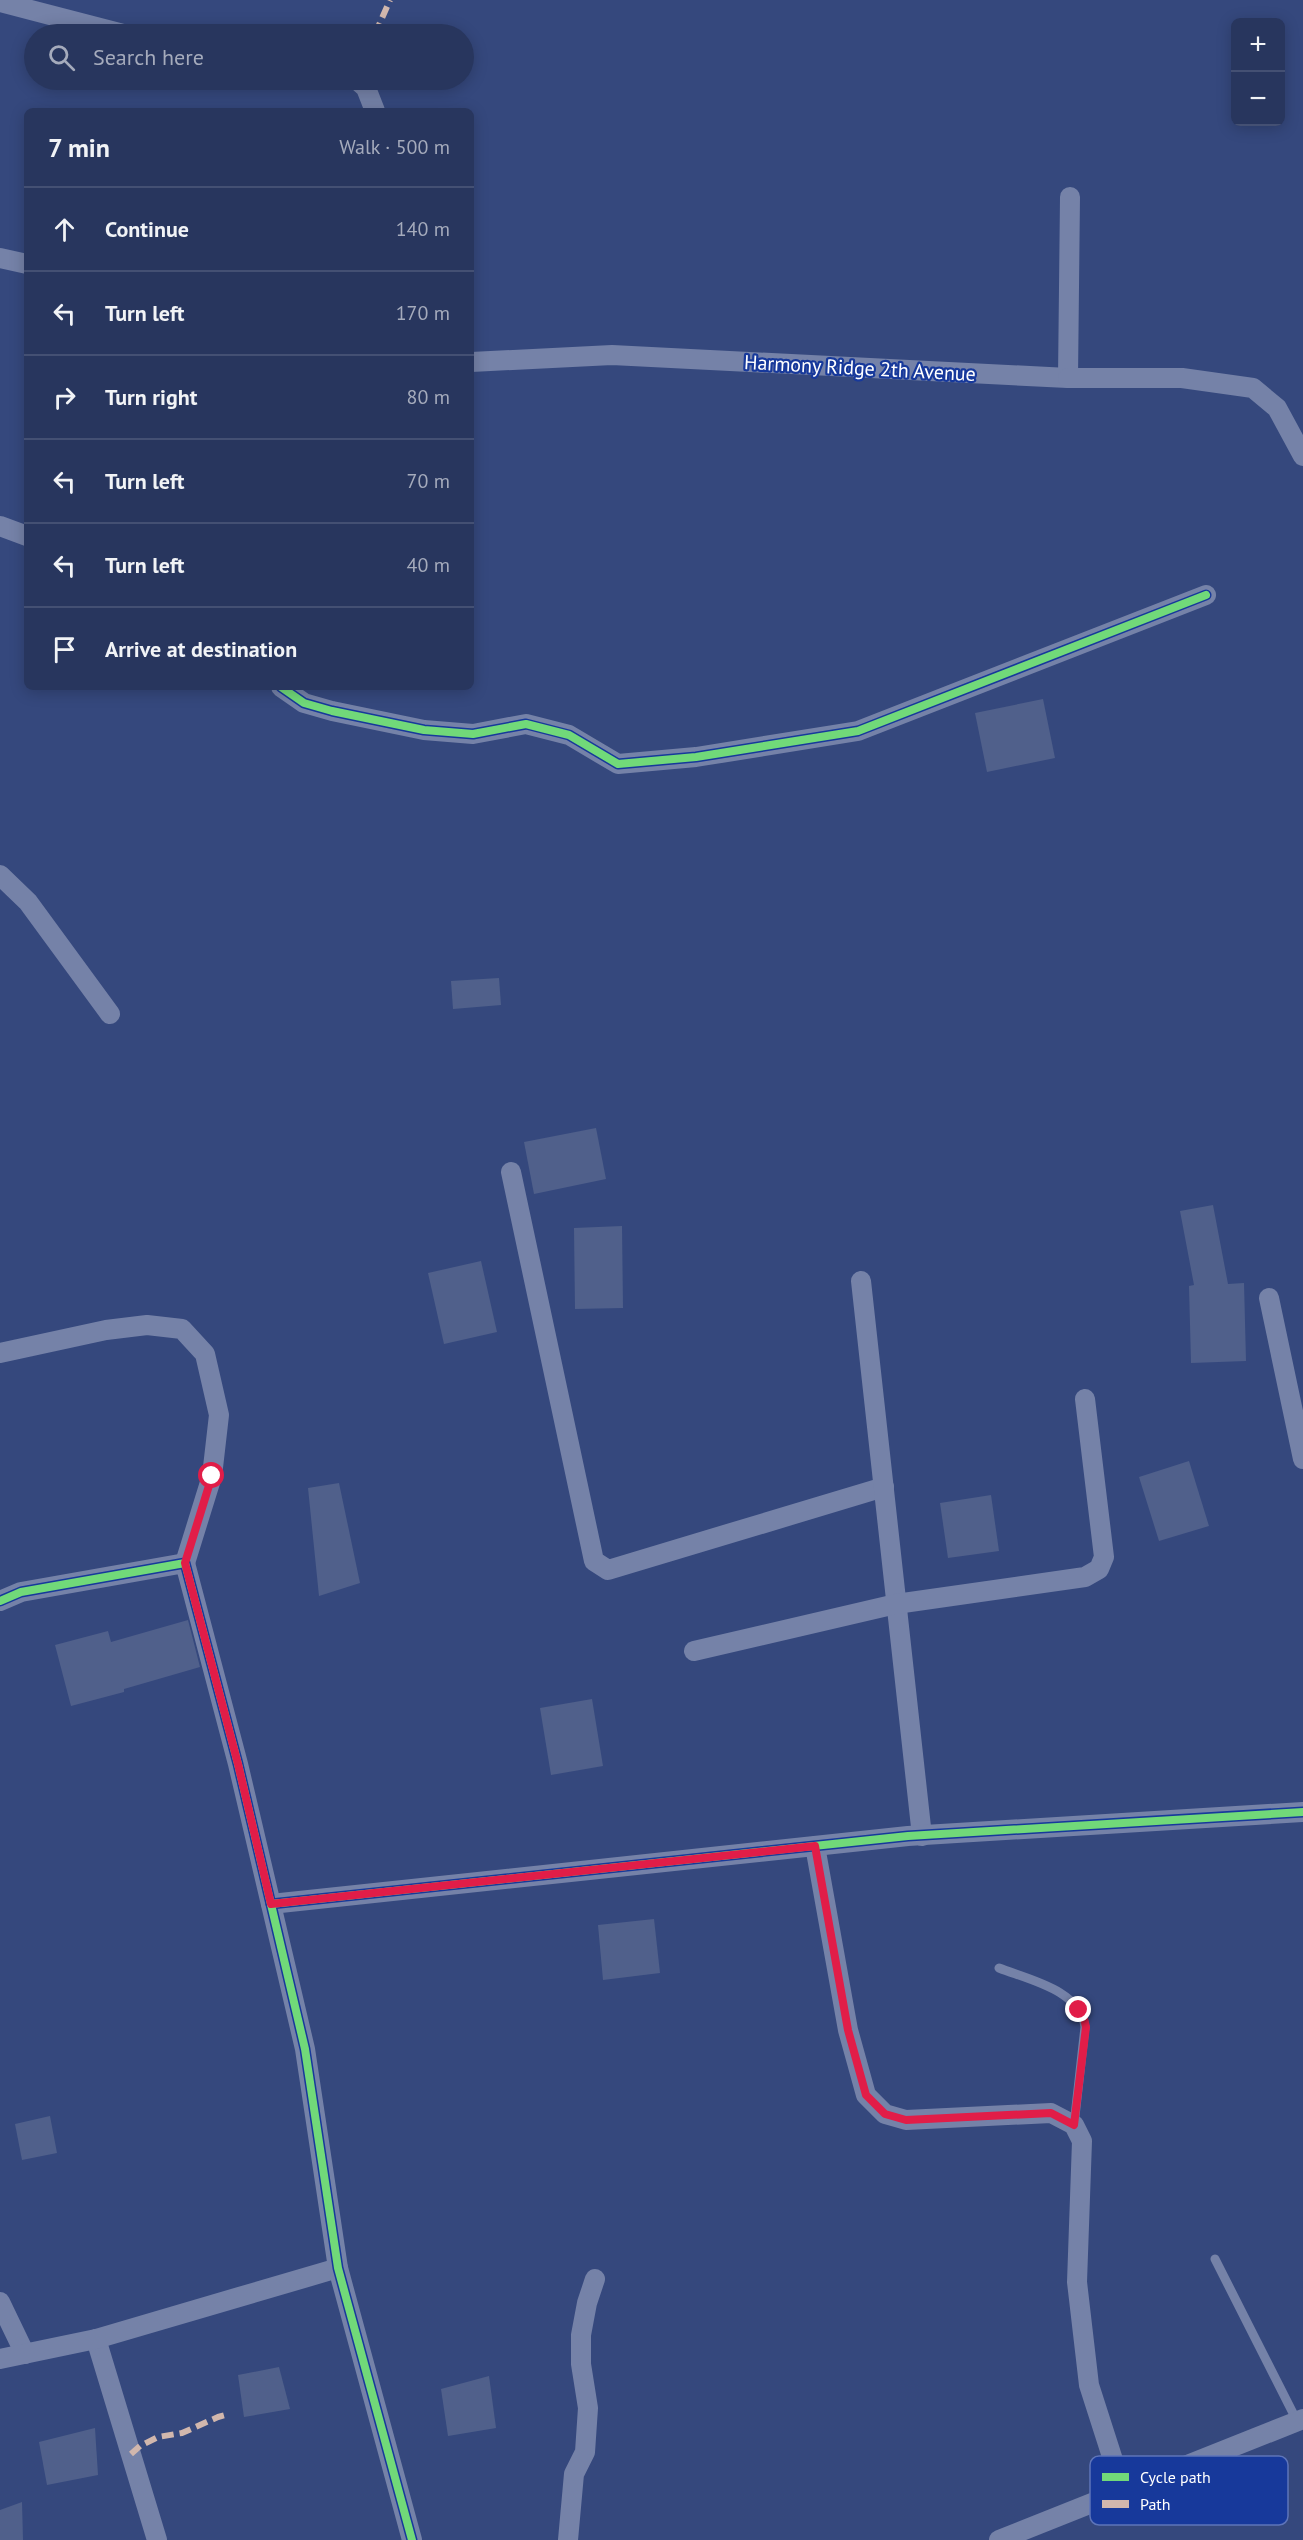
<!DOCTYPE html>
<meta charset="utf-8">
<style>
body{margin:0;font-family:"PT Sans",sans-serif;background:#344167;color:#f1f3f6}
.controls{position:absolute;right:18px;top:18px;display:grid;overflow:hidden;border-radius:9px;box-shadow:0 3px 15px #0003}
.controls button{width:54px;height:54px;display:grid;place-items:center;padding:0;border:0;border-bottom:2px solid #445073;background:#28365e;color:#f1f3f6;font:30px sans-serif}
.stop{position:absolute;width:18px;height:18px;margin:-14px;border:4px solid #e11d48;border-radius:50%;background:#fff}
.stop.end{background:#e11d48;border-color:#fff;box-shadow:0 2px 6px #0008}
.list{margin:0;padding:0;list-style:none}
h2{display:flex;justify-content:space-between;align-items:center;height:78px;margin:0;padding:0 24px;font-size:26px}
h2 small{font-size:20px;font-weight:400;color:#a5abbc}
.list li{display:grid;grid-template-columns:39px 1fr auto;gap:18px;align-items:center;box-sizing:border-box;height:84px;padding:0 24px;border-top:2px solid #445073}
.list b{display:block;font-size:22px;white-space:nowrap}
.list em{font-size:20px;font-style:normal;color:#a5abbc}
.icon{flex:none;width:33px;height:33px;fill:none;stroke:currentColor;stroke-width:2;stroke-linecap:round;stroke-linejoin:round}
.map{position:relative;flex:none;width:1303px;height:2540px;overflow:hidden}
.search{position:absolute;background:#28365e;box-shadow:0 3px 15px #0003;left:24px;top:24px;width:450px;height:66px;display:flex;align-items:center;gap:15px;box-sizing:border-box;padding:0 21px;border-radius:33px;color:#a5abbc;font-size:22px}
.panel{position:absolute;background:#28365e;box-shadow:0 3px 15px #0003;left:24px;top:108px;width:450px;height:582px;border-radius:9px}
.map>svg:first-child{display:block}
</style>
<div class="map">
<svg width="1303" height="2540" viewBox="0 0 1303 2540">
<rect width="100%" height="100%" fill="#35487d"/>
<g fill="#50608b">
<polygon points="1043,699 1055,758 987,772 975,713"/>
<polygon points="499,978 501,1005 453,1009 451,981"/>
<polygon points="596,1128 606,1179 534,1194 524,1142"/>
<polygon points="1213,1205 1228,1284 1244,1283 1246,1361 1191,1363 1189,1286 1194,1285 1180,1211"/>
<polygon points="622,1226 623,1308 575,1309 574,1228"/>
<polygon points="481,1261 497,1332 444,1344 428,1273"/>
<polygon points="1189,1461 1209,1526 1159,1541 1139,1477"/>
<polygon points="339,1483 360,1583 319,1596 308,1488"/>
<polygon points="991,1495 999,1551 948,1558 940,1503"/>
<polygon points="188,1620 200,1667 124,1689 124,1692 71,1706 55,1645 108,1631 111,1642"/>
<polygon points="592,1699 603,1766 551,1775 540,1708"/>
<polygon points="654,1919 660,1973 603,1980 598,1925"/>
<polygon points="50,2116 57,2153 22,2160 15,2124"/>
<polygon points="279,2367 290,2409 244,2417 238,2375"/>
<polygon points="489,2376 496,2428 448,2436 441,2389"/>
<polygon points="95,2428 98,2475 47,2485 39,2442"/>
<polygon points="22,2502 23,2540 0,2540 0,2510"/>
</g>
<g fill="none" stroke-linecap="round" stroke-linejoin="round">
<g stroke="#7582a8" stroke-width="9">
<path d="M999 1968C1030 1980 1080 1990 1085 2027L1074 2125"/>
<polyline points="1215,2259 1297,2421"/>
</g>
<g stroke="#7582a8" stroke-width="20">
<polyline points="0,2 123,34"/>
<polyline points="357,80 366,88 375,111"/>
<polyline points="0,258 27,264"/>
<polyline points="471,362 612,355 1068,378 1070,197"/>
<polyline points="1068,378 1182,378 1253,388 1277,408 1303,456"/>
<polyline points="0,526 27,536"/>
<polyline points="281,687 304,703 332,711 424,730 473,734 526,724 569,735 618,764 696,757 858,731 1206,595"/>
<polyline points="0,875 28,902 110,1014"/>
<polyline points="511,1172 594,1561 608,1570 884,1487"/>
<polyline points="861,1281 922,1836"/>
<polyline points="1269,1298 1303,1459"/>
<polyline points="0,1353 106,1330 147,1325 182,1329 205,1354 219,1415 212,1476 185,1563"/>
<polyline points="0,1601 21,1592 185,1563 238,1764 305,2049 338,2268 412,2540"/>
<polyline points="694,1651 896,1604 1085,1577 1099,1569 1104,1557 1085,1399"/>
<polyline points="815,1846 848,2030 866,2095 885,2114 906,2120 1051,2113 1074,2125 1082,2141 1077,2282 1089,2385 1123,2491"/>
<polyline points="271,1904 908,1836 1303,1812"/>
<polyline points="0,2302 25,2354"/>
<polyline points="96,2339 157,2540"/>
<polyline points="0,2359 96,2339 338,2268"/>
<polyline points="568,2540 574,2474 585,2452 588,2408 581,2364 581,2335 587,2303 595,2279"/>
<polyline points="999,2540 1303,2419"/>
</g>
<g stroke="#d1b7ad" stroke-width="6" stroke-dasharray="12 6" stroke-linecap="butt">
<polyline points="375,34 390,0"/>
<polyline points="366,88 368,80"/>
<polyline points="131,2454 140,2446 158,2437 182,2433 218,2417 229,2414"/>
</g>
<defs>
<g id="cycleway">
<polyline points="281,687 304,703 332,711 424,730 473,734 526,724 569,735 618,764 696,757 858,731 1206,595"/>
<polyline points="0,1601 21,1592 185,1563 238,1764 305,2049 338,2268 412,2540"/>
<polyline points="271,1904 908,1836 1303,1812"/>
</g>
</defs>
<use href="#cycleway" stroke="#17399b" stroke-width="11"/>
<use href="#cycleway" stroke="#71d979" stroke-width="8"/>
</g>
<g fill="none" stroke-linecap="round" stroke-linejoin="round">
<polyline stroke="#e11d48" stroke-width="8" points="212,1476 185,1563 238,1764 271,1904 815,1846 848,2030 866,2095 885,2114 906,2120 1051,2113 1074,2125 1086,2027 1084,2018 1079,2010"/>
</g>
<g text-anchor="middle" stroke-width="4.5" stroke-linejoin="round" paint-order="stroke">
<g font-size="20" fill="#fff" stroke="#17399b">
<text transform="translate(860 368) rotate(3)" y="7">Harmony Ridge 2th Avenue</text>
</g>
</g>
<rect x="1090" y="2456" width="198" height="69" rx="9" fill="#17399b" stroke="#5d74b9" stroke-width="1.5"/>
<rect x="1102" y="2473" width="27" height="8" fill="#71d979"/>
<rect x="1102" y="2500" width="27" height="8" fill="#d1b7ad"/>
<g font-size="16" fill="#fff">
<text x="1140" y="2483">Cycle path</text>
<text x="1140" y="2510">Path</text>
</g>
</svg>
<div class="controls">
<button>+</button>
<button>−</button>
</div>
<div class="stop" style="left:212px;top:1476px"></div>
<div class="stop end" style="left:1079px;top:2010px"></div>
<div class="search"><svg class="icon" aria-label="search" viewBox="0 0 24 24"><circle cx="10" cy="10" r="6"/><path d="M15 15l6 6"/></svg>Search here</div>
<section class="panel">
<h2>7 min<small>Walk · 500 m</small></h2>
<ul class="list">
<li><svg class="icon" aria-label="ahead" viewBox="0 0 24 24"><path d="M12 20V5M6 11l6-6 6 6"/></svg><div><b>Continue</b></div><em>140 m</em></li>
<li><svg class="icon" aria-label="left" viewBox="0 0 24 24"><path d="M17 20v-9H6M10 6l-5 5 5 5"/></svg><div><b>Turn left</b></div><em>170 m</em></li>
<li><svg class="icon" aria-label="right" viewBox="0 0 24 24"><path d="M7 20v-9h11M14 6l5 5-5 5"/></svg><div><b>Turn right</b></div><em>80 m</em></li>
<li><svg class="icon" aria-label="left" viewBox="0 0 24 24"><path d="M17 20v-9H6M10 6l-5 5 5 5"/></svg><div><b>Turn left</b></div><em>70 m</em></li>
<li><svg class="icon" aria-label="left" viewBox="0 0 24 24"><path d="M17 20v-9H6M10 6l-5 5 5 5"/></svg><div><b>Turn left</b></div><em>40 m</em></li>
<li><svg class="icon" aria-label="arrive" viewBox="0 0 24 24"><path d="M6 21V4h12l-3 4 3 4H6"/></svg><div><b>Arrive at destination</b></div></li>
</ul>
</section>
</div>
